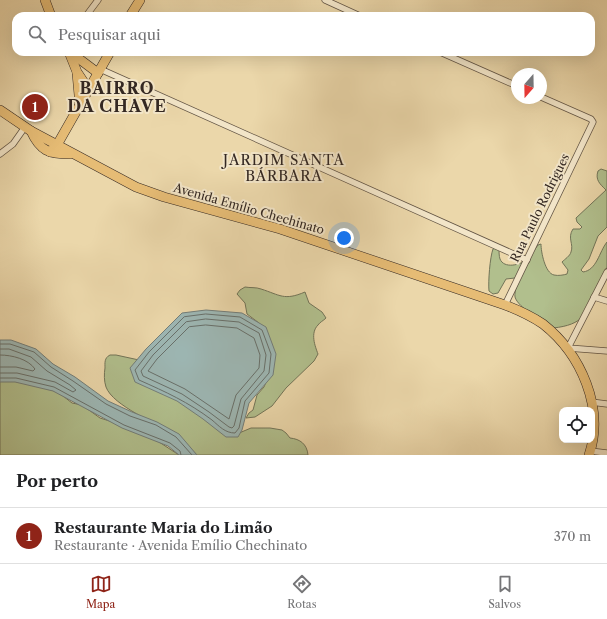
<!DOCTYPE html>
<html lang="pt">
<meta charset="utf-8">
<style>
body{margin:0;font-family:"Libre Caslon Text",serif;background:#f2f2f2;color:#202124}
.controls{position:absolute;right:12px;bottom:12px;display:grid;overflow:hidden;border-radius:8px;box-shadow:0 4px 16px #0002}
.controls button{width:36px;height:36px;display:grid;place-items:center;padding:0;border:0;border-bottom:1px solid #e0e0e0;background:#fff;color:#202124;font:20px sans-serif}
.compass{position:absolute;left:511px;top:68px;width:36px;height:36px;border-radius:50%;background:#fff;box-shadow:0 4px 16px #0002;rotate:200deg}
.you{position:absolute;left:344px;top:238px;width:14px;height:14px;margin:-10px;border:3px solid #fff;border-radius:50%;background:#1a73e8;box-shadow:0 0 0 6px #1a73e833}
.badge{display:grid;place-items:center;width:26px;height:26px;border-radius:50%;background:#8f2418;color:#fff;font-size:13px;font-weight:700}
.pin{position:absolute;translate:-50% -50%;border:2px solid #fff;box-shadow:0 1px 4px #0006}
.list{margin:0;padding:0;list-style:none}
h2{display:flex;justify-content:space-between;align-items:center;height:52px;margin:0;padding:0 16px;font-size:17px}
h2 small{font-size:13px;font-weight:400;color:#757577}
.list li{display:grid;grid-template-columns:26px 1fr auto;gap:12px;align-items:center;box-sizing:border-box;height:56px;padding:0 16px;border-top:1px solid #e0e0e0}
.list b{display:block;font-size:15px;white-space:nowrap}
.list p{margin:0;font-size:13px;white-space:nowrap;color:#757577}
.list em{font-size:13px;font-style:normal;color:#757577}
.icon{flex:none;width:22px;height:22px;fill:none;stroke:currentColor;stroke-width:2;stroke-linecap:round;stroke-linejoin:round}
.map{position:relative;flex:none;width:607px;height:455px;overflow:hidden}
.search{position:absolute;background:#fff;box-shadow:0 4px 16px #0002;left:12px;right:12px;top:12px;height:44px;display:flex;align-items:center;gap:10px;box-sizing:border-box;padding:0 14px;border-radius:12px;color:#757577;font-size:15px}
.sheet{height:108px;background:#fff}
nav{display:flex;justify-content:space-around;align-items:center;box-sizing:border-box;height:56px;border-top:1px solid #e0e0e0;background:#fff;font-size:11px;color:#757577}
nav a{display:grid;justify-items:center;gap:2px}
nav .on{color:#8f2418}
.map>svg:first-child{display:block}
</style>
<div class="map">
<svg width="607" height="455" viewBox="0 0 607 455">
<rect width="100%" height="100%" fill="#ebd7aa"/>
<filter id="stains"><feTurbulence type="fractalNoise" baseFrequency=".005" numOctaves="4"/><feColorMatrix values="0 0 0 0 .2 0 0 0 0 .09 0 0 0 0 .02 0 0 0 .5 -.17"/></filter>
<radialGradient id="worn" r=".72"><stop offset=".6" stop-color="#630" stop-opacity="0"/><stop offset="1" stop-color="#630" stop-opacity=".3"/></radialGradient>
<g fill="#b1bf8d" stroke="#727458">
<path d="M601 169 607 171V227L598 236 589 259 581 270 583 272C597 270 599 252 607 242 607 249 607 260 607 267 605 273 601 280 599 287 589 313 583 325 553 328 544 322 518 308 515 297 514 290 519 284 515 278L506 279 498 293 493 294 489 291C488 282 490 257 493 249L497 247 499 249C499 252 499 256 500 259 504 269 520 265 526 260 531 256 534 250 538 245L541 244C541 252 545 273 554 275 558 276 564 275 567 274L568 270 562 262C565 259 570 256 571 252 574 244 567 238 573 229H580L582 227 577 222 576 218 606 190C600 184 595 180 598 171Z"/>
<path d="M245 287C250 288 256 287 261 289 280 295 284 301 305 292L309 303 322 312 326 318C323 321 320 322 318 325 310 333 315 346 318 354L314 361 286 388 272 406 255 417 246 418 249 413 253 410 257 395 264 387 269 375 264 329 259 323 247 314 245 303 237 294 240 290Z"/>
<path d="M110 355H116L139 360 232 436 251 428H270L282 430 286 433 290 438C300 439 307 444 308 455H197C190 448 182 440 174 435 157 423 113 406 106 387 104 381 104 374 105 368 105 363 104 358 110 355Z"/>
<polygon points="0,375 58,392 72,403 82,405 100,418 116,423 156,440 179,455 0,455"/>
</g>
<g fill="#9db7b4" stroke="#737e7a">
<polygon points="206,310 242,313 266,327 276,354 273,375 249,403 242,430 238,437 226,437 203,419 177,401 135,382 130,368 146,349 182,313"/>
<polygon points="0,340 11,340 36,349 53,364 75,377 108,401 132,412 157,422 179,434 197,455 179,455 168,446 122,428 53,391 15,382 0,382"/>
</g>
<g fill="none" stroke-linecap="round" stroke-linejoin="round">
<g stroke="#68706b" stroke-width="1">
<path d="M206 314 240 317 262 330 271 354 269 373 245 401 239 428 235 433C225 433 219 426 212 420 188 402 166 392 139 380L135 370 149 352 184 317Z"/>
<polygon points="206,319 239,322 259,333 266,355 264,371 241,399 234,426 232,428 229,427 209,412 182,394 143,376 141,371 153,355 186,322"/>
<polygon points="206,325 237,328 254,338 260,355 259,368 236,395 229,419 185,389 148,371 157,359 189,327"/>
<polyline points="0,344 10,344 34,352 51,367 73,381 106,404 130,416 156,425 176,437 192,455"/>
<polyline points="0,349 9,349 31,357 47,371 70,385 76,390 73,392 55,382 17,373 0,373"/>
<path d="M0 355C12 355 28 359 35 369L33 371 16 367H0"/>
<polyline points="0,378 16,378 54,387 124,425 170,443 180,451 181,455"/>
</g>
<defs>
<g id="street">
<polyline points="325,0 360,16"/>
<polyline points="86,16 98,0"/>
<polyline points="440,52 517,86"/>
<polyline points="100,69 527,260"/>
<polyline points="0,154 13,144 25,127"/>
<polyline points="607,272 568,348 607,351"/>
<polyline points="594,297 607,301"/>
<polyline points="505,305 593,122 591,119 541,97"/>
<polyline points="591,402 607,404"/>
<polyline points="590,451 607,453"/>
</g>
<g id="primary">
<polyline points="45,0 51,16"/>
<polyline points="130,16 140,0"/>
<polyline points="69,52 77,72 89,90"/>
<polyline points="70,52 98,73"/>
<polyline points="77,73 80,106"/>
<path d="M0 110 31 131 136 187 164 197 280 229 505 305C518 310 531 316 543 324 581 354 605 408 589 455"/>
<path d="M31 131C40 151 49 154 70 154"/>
<polyline points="50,152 57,145 110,52"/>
</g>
</defs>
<use href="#street" stroke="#625444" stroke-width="7"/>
<use href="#primary" stroke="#342822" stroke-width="10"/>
<use href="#street" stroke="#f2e5c8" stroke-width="5.5"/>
<use href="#primary" stroke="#e6bc75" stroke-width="9"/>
</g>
<g text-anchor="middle" stroke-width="4" stroke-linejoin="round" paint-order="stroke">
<g font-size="12" fill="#342822" stroke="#f2e5c8">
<text transform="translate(540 208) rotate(-64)" y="4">Rua Paulo Rodrigues</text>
<text transform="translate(249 209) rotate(16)" y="4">Avenida Emílio Chechinato</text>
</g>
<g font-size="14" letter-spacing="1" fill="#342822" stroke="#f2e5c8">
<text x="284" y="165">JARDIM SANTA<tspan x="284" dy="16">BÁRBARA</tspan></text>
</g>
<g font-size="16" font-weight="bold" letter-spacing="1" fill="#342822" stroke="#f2e5c8">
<text x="117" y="94">BAIRRO<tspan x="117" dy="18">DA CHAVE</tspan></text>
</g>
</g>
<rect width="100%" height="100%" filter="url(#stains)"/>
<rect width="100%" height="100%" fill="url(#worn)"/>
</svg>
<div class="controls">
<button><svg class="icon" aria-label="locate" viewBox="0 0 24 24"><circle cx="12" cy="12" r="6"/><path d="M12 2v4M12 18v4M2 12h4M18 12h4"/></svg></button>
</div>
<svg class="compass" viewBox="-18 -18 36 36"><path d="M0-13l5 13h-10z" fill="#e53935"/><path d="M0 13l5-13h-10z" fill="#757577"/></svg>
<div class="you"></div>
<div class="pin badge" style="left:35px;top:107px">1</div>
<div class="search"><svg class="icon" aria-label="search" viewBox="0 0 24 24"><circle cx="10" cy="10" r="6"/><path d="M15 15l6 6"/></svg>Pesquisar aqui</div>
</div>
<section class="sheet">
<h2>Por perto<small></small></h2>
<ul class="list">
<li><span class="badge">1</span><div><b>Restaurante Maria do Limão</b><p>Restaurante · Avenida Emílio Chechinato</p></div><em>370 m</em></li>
</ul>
</section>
<nav>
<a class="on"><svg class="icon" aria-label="map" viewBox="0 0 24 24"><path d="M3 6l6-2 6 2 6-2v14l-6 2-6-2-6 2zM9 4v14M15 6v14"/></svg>Mapa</a>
<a><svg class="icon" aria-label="directions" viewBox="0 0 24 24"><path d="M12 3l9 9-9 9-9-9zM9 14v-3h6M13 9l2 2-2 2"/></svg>Rotas</a>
<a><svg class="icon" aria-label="saved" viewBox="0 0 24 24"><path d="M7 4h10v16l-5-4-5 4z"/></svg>Salvos</a>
</nav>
